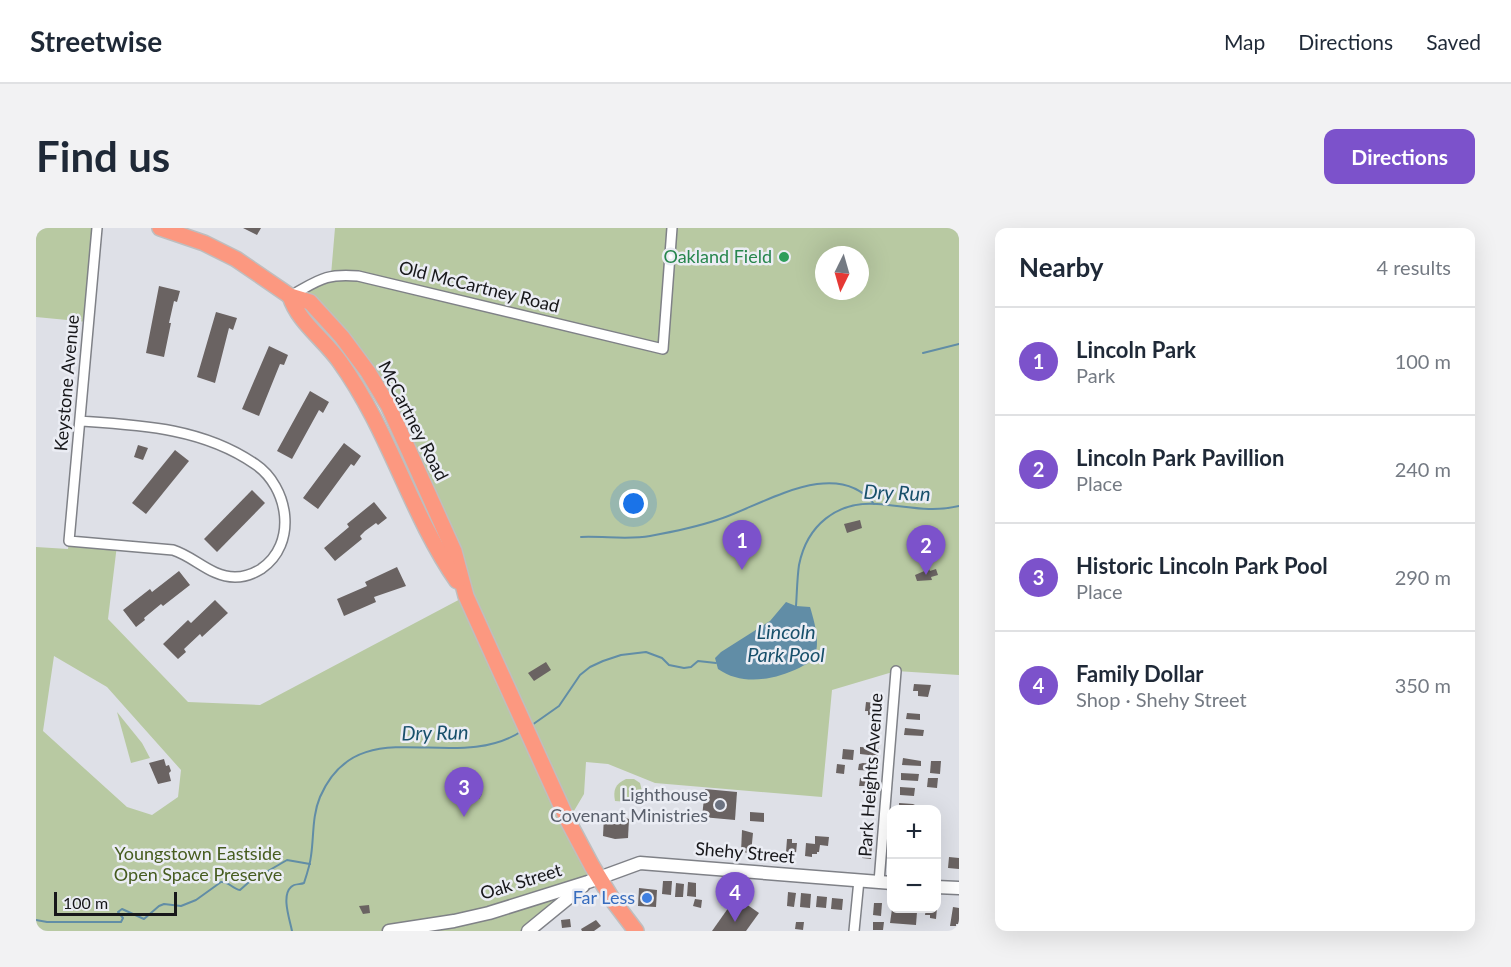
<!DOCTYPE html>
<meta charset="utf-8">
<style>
body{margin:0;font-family:Lato,sans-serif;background:#f2f2f3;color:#1f2937}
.controls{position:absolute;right:18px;bottom:18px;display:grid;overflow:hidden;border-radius:12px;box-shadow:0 6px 24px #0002}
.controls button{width:54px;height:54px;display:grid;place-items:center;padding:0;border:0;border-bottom:2px solid #e0e1e3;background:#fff;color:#1f2937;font:30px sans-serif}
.compass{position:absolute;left:779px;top:18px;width:54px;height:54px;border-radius:50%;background:#fff;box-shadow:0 6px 24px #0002;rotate:185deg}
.scale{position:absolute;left:18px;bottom:15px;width:123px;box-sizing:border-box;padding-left:6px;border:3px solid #17171a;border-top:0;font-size:16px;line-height:21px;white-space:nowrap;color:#17171a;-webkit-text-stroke:4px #ebedf4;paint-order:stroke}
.you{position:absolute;left:598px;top:276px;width:21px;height:21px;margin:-15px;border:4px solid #fff;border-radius:50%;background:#1a73e8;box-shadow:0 0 0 9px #1a73e833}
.badge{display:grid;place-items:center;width:39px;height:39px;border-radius:50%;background:#7c52cb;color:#fff;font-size:20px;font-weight:700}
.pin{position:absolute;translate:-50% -50px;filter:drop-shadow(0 2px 3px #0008)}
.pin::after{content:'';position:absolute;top:32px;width:21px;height:18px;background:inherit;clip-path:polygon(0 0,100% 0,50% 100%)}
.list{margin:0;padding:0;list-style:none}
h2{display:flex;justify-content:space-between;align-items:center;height:78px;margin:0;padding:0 24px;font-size:26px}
h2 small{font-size:20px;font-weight:400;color:#747a83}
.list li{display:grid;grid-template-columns:39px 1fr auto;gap:18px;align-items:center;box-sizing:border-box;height:108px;padding:0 24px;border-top:2px solid #e0e1e3}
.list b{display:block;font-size:22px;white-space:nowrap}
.list p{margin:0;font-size:20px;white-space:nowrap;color:#747a83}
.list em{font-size:20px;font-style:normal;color:#747a83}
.map{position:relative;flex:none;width:923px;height:703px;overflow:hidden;border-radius:12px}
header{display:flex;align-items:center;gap:36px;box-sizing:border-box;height:84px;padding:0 30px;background:#fff;border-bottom:2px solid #e0e1e3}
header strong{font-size:28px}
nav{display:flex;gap:33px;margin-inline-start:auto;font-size:21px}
.intro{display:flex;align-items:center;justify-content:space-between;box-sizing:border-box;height:144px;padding:0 36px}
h1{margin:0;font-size:42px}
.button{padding:15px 27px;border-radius:12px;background:#7c52cb;color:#fff;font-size:21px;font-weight:700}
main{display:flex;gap:36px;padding:0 36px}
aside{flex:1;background:#fff;border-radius:12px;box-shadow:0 6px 24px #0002}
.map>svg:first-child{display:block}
</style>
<header>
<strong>Streetwise</strong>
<nav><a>Map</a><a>Directions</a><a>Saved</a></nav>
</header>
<div class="intro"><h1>Find us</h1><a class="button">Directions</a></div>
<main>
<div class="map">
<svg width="923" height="703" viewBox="0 0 923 703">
<rect width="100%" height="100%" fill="#dee0e7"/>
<g fill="#b8c9a2" fill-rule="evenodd">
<polygon points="0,0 61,0 52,94 0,89"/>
<path d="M299 0H923V447L860 443 796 462 786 569 619 555 572 536 550 534 548 566 532 593 562 649 492 703H0V319L32 321 33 313 81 317 72 391 152 474 224 477 430 368 373 223 306 109 254 68 295 47ZM788 27H824V63H788ZM18 428 71 459 145 542 142 569 116 587 91 579 7 503Z"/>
<polygon points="81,484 106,515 114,530 95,535"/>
<path d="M590 551H598L604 555 607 567 606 575 579 573C577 562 579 556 590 551Z"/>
</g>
<path fill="#618da6" d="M750 374 760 378 774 379C778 392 785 416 778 429 775 435 768 437 763 440 738 452 706 458 682 441L679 430 685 424 734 393Z"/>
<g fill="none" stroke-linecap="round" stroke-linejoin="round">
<g stroke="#618da6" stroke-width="2">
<polyline points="887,125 923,116"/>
<path d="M545 309C568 308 593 312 614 308 636 304 660 299 681 292 726 278 799 227 838 276"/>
<path d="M760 378C761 365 761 351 763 337 771 297 801 273 841 276 869 278 895 285 923 278"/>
<polyline points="496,497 523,478 544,447 554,439 567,433 585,427 610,424 626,430 633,437 648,440 655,439 662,433 680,435"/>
<path d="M0 692 11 694H85L87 690 82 684 86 681 108 691 123 678 128 676 145 678 160 672 185 654C193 653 196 661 204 662L213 654 251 632 274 636"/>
<path d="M256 703C254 692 245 668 255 659 259 655 264 657 268 655 271 646 274 637 275 628 278 608 276 588 284 569 323 479 417 548 486 503"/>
</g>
</g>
<g fill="#6a6362">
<polygon points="207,0 225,0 221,7"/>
<polygon points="123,58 144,63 141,74 138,73 133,95 135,95 128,129 110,125"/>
<polygon points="180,84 201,90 197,102 193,100 179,155 161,149"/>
<polygon points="233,118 252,127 248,137 244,136 223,188 206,181"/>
<polygon points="274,163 293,174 287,185 283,182 256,231 241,223"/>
<polygon points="308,215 325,228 318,238 315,236 282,281 267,270"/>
<polygon points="102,217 112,220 107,232 98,229"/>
<polygon points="139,222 153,233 110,286 96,275"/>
<polygon points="216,262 229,275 181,324 168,311"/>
<polygon points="338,274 351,290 342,297 340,295 329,303 324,308 326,311 299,333 288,320 313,299 311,296"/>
<polygon points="824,292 826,300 811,305 808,296"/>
<polygon points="361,339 370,358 338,369 340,374 308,388 301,371 331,358 329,354"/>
<polygon points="893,341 894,343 900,341 902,347 895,349 896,352 881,353 879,347"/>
<polygon points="143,343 154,357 127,378 125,376 108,390 109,392 100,399 87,382 114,361 116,364"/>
<polygon points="179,372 192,385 166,409 164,406 148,421 150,424 142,431 127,416 152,392 155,395"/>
<polygon points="510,434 515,442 498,453 492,445"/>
<polygon points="878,456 895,457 892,469 882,468 882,463 877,463"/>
<polygon points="830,474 839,475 839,480 846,481 845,488 832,487 832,483 829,483"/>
<polygon points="871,485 884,486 884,492 870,491"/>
<polygon points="869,500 888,502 887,508 868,507"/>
<polygon points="824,519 843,520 842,528 824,526"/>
<polygon points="807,521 818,522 817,532 806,531"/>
<polygon points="867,530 885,533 885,538 866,537"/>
<polygon points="128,531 130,538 133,537 135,543 133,545 135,553 122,556 113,535"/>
<polygon points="895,533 905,533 904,546 894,545"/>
<polygon points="827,535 841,536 840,543 822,542 823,536"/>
<polygon points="801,536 809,537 808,546 800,545"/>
<polygon points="865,545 883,546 882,553 865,552"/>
<polygon points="824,550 840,551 839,558 823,558"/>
<polygon points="892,550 902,550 901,560 891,559"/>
<polygon points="864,559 879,560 878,568 864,567"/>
<polygon points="438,560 446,566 443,571 435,566"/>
<polygon points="669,561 701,564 699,592 666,589"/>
<polygon points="863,575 877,576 879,577 879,582 863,582"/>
<polygon points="714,584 728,585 728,594 714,593"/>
<polygon points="581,587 593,591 592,610 579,611 567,608 568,588"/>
<polygon points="706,602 717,605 715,625 705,624"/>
<polygon points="779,608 793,609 792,618 784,617 783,624 781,624 781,626 776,626 776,629 769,628 770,615 779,616"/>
<polygon points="751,611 756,611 756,615 761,615 760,625 758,627 750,624"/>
<polygon points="828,619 836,619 835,631 826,630"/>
<polygon points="913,629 923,630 923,641 912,640"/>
<polygon points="627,653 636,653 635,667 626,666"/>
<polygon points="652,654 660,655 660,669 651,668"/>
<polygon points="640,655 648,656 647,669 639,669"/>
<polygon points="603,660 621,662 620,679 602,678"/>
<polygon points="752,664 760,665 758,679 751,678"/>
<polygon points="765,665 775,666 774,680 764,679"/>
<polygon points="781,668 791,669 790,680 780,679"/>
<polygon points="700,669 723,685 710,703 676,703"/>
<polygon points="796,670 807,671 806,682 795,681"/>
<polygon points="659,671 666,672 665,680 657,678"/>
<polygon points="838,675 846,675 845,688 837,687"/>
<polygon points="333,677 334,685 327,686 323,678"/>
<polygon points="917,679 923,680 923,696 920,696 920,698 914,698"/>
<polygon points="890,680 901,680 900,691 894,690 894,687 889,687"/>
<polygon points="856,681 881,684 880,697 854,695"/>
<polygon points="534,691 535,699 526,700 525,692"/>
<polygon points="560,692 565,698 558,703 546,703 545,701"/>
<polygon points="760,694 768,694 767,702 759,701"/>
<polygon points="837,694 848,694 847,702 837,702"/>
</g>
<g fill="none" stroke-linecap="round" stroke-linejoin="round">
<defs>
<g id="minor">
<path d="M254 68C282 53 288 45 322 48L627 121 636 0"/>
<path d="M44 193C105 197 167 200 219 236 253 259 262 316 225 341 217 346 208 349 199 349 175 349 159 329 137 322L33 313 61 0"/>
<polyline points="843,654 860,443"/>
<polyline points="818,703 823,652"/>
</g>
<g id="tertiary">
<polyline points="900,659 923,660"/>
<polyline points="353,703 418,693 453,685 552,654 604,635 856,655"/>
<polyline points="492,703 547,658"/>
</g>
<g id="trunk">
<polyline points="124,0 168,15 200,31 254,68 274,74 306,109 332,144 352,177 373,223 418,323 430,368 532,593 556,638 578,674 600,703"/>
<path d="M254 68C262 94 289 112 304 134 353 202 374 285 421 353"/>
</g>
</defs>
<use href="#minor" stroke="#7f8187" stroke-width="12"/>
<use href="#tertiary" stroke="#7f8187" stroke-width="15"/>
<use href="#trunk" stroke="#bebebf" stroke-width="18"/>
<use href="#minor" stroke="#fff" stroke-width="9"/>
<use href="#tertiary" stroke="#fff" stroke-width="12"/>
<use href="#trunk" stroke="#fc9880" stroke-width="15"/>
</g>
<circle fill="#2e9e5b" stroke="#ebedf4" stroke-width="2" cx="748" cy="29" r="6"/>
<circle fill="#6b7280" stroke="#ebedf4" stroke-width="2" cx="684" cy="577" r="6"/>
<circle fill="#3f7fe0" stroke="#ebedf4" stroke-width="2" cx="611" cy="670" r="6"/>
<g text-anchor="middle" stroke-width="5" stroke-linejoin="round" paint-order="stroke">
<g font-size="18" fill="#27864d" stroke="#ebedf4" text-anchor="end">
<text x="736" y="35">Oakland Field</text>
</g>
<g font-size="18" fill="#17171a" stroke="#ebedf4">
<text transform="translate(443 59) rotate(14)" y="6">Old McCartney Road</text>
<text transform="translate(31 155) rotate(-85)" y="6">Keystone Avenue</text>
<text transform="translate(377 193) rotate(63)" y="6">McCartney Road</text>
<text transform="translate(835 547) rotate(-86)" y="6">Park Heights Avenue</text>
<text transform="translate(709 625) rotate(5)" y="6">Shehy Street</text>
<text transform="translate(485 654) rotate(-17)" y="6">Oak Street</text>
</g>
<g font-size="18" fill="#5b616d" stroke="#ebedf4" text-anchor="end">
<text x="672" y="573">Lighthouse<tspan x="672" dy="21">Covenant Ministries</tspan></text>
</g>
<g font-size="18" fill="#465c1f" stroke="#ebedf4">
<text x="162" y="632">Youngstown Eastside<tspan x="162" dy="21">Open Space Preserve</tspan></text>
</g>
<g font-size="18" fill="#366cbe" stroke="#ebedf4" text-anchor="end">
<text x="599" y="676">Far Less</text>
</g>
<g font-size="20" font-style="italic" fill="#18506b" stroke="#ebedf4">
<text transform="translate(861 265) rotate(2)" y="7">Dry Run</text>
<text x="750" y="411">Lincoln<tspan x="750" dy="23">Park Pool</tspan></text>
<text transform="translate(399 505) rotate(-1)" y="7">Dry Run</text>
</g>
</g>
</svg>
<div class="controls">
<button>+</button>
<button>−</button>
</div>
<svg class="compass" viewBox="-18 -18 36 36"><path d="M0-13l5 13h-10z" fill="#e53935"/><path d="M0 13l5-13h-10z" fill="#747a83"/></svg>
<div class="scale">100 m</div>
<div class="you"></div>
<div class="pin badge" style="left:706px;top:342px">1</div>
<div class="pin badge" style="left:890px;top:347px">2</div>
<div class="pin badge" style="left:428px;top:589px">3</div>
<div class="pin badge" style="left:699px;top:694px">4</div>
</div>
<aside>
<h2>Nearby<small>4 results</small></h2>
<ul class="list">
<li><span class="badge">1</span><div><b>Lincoln Park</b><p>Park</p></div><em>100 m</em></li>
<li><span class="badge">2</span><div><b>Lincoln Park Pavillion</b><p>Place</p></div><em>240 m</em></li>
<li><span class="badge">3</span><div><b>Historic Lincoln Park Pool</b><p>Place</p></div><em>290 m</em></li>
<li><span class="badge">4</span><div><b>Family Dollar</b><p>Shop · Shehy Street</p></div><em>350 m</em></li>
</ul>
</aside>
</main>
